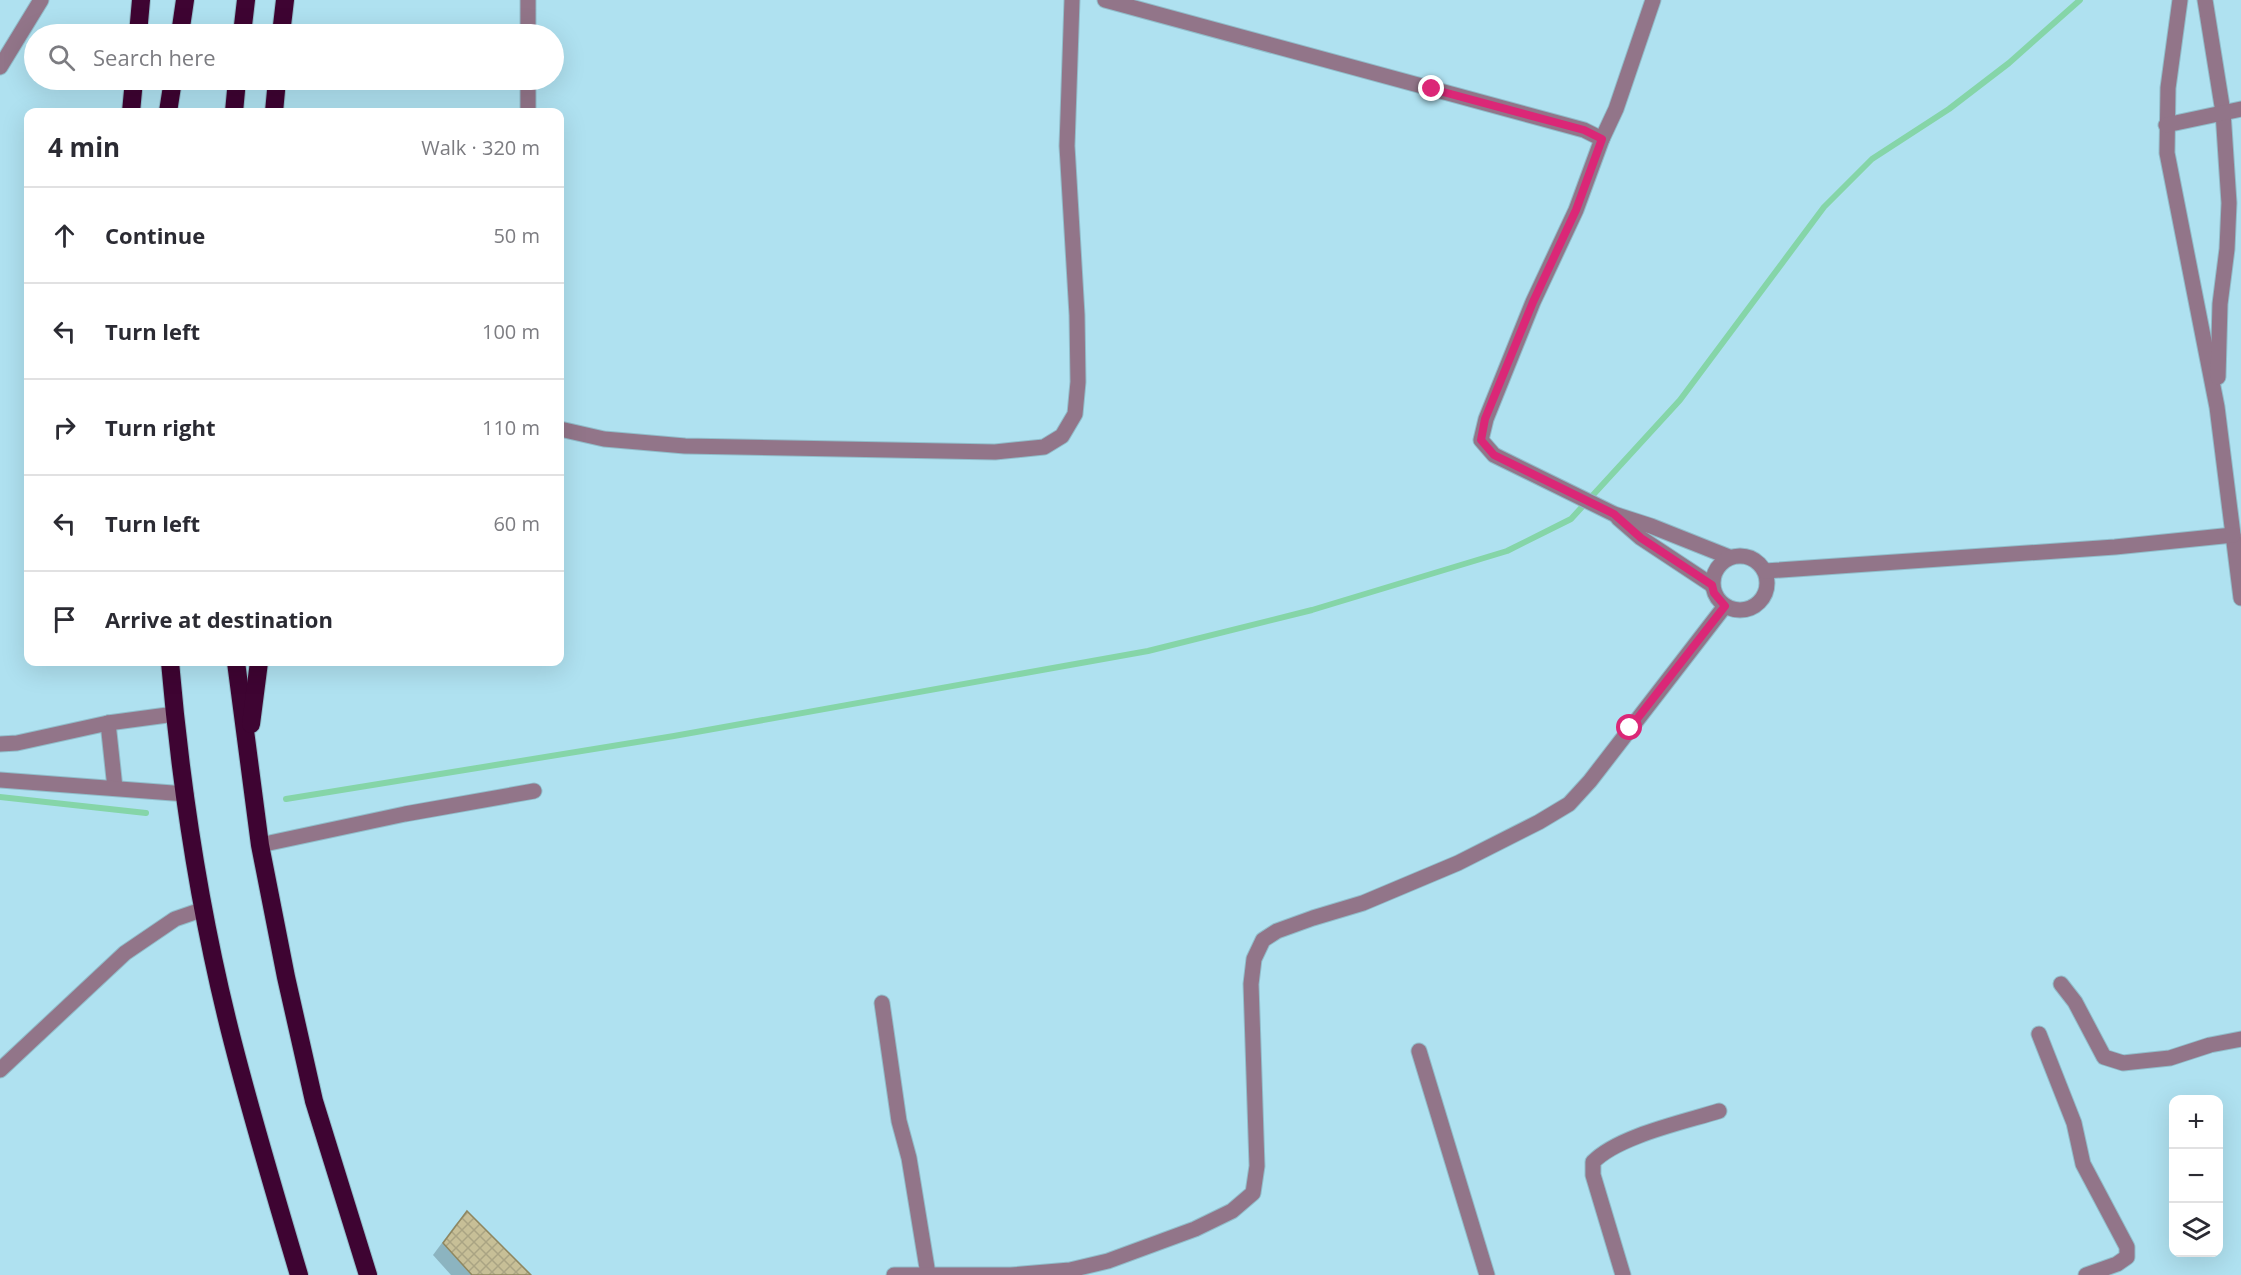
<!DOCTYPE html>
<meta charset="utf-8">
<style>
body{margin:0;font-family:"Open Sans",sans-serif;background:#f7f7f7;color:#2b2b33}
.controls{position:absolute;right:18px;bottom:18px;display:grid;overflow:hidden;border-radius:12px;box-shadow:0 6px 24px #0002}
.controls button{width:54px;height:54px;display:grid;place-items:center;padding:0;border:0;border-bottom:2px solid #e1e1e2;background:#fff;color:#2b2b33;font:30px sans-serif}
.stop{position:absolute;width:18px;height:18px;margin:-14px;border:4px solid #db2777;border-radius:50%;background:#fff}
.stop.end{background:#db2777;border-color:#fff;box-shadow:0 2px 6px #0008}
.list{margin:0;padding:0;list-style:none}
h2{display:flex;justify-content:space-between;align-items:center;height:78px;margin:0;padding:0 24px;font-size:26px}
h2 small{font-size:20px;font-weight:400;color:#7c7c81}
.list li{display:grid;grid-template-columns:39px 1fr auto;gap:18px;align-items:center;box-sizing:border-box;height:96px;padding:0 24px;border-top:2px solid #e1e1e2}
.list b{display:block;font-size:22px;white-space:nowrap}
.list em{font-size:20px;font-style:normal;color:#7c7c81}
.icon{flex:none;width:33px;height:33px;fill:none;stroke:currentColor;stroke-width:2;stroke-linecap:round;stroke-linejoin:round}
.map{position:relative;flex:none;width:2241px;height:1275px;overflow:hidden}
.search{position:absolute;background:#fff;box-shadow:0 6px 24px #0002;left:24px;top:24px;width:540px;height:66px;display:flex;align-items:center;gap:15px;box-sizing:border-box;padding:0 21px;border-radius:33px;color:#7c7c81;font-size:22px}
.panel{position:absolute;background:#fff;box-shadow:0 6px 24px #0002;left:24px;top:108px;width:540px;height:558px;border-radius:12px}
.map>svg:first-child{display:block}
</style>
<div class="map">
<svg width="2241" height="1275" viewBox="0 0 2241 1275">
<defs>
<pattern id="building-cross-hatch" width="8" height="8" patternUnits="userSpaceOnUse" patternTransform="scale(1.5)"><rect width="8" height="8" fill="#c7bf97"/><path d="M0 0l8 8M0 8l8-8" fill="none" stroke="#aaa483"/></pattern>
</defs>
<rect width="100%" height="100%" fill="#afe1f0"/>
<polygon fill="#0003" points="467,1213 529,1275 451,1275 433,1255 456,1224"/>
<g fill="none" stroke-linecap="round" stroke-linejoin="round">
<g stroke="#85d5a8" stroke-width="6">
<polyline points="0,797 146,813"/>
<polyline points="286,799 674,736 1148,651 1312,610 1507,551 1571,519 1680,400 1824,207 1872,159 1949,109 2009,63 2080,0"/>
</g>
</g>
<polygon fill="url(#building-cross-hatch)" stroke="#8f8760" stroke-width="1.5" points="467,1211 531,1275 472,1275 443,1243"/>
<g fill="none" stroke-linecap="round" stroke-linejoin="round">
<defs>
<g id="minor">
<polyline points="1105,0 1584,130 1602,139"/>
<polyline points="1653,0 1616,109 1602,139 1576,210 1533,302 1486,419 1481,440 1494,455 1614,514 1651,526 1729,557"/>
<polyline points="2180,0 2168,88 2167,153 2217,407 2241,598"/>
<polyline points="2205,0 2223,112 2229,203 2227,249 2220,304 2218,377"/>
<polyline points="528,34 528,0"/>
<polyline points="0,67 41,0"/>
<polyline points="528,112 528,80"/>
<polyline points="2166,125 2241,109"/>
<polyline points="560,429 604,439 685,446 995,452 1044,447 1062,436 1075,414 1078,382 1077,315 1067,146 1072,0"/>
<polyline points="1618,518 1641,538 1712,585"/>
<circle cx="1740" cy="583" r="27"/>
<polyline points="1765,571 2115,547 2233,535"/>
<polyline points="108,723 115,788"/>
<polyline points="0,744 17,743 108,723 175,714"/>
<polyline points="0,780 186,794"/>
<polyline points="260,845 405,814 534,791"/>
<polyline points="2061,984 2075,1002 2104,1057 2123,1063 2170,1058 2210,1045 2241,1039"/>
<polyline points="882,1003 899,1121 909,1158 928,1274"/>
<polyline points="2039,1034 2074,1123 2083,1164 2127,1247 2127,1257 2117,1264 2086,1275"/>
<polyline points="1419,1051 1487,1275"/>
<polyline points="0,1070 125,953 175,919 204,909"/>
<polyline points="894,1275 1011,1275 1070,1270 1108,1261 1195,1229 1232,1211 1253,1193 1257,1166 1251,984 1254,959 1263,940 1277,931 1313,918 1363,903 1458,863 1539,822 1569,804 1590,781 1725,606"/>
<path d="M1623 1275 1593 1175V1162C1618 1136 1684 1122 1719 1111"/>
</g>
<g id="highway">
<polyline points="138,34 141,0"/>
<polyline points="180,34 185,0"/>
<polyline points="242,34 246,0"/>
<polyline points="281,34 285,0"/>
<polyline points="131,112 134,80"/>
<polyline points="168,112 173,80"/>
<polyline points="234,112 237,80"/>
<polyline points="274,112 277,80"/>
<path d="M170 662C181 789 201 919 233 1043 253 1121 276 1198 299 1275"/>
<polyline points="236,662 260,845 286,977 314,1101 368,1275"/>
<polyline points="251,724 259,662"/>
</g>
</defs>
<use href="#minor" stroke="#91bdca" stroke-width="17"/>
<use href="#highway" stroke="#91bdca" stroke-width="20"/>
<use href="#minor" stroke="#927589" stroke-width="15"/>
<use href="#highway" stroke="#3e0432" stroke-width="18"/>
</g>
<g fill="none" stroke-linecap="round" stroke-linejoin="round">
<polyline stroke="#db2777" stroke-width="8" points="1432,89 1584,130 1602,139 1576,210 1533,302 1485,419 1481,440 1494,455 1614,514 1641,538 1712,585 1714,593 1725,606 1630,728"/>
</g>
</svg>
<div class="controls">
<button>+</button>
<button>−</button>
<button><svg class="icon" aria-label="layers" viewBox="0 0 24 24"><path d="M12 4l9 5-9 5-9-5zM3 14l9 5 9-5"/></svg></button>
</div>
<div class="stop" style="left:1630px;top:728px"></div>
<div class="stop end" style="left:1432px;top:89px"></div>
<div class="search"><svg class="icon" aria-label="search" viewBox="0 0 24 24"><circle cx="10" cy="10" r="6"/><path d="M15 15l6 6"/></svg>Search here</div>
<section class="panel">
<h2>4 min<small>Walk · 320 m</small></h2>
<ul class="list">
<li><svg class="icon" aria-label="ahead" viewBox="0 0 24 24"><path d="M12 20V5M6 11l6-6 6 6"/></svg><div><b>Continue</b></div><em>50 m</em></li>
<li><svg class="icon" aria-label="left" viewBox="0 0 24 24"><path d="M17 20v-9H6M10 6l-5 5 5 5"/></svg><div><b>Turn left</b></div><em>100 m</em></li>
<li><svg class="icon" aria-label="right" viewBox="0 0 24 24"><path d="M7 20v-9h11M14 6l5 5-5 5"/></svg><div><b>Turn right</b></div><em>110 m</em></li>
<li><svg class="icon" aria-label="left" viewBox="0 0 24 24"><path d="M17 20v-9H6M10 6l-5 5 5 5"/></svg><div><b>Turn left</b></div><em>60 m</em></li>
<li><svg class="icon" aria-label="arrive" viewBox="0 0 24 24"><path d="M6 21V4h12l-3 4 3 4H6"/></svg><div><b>Arrive at destination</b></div></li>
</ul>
</section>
</div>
